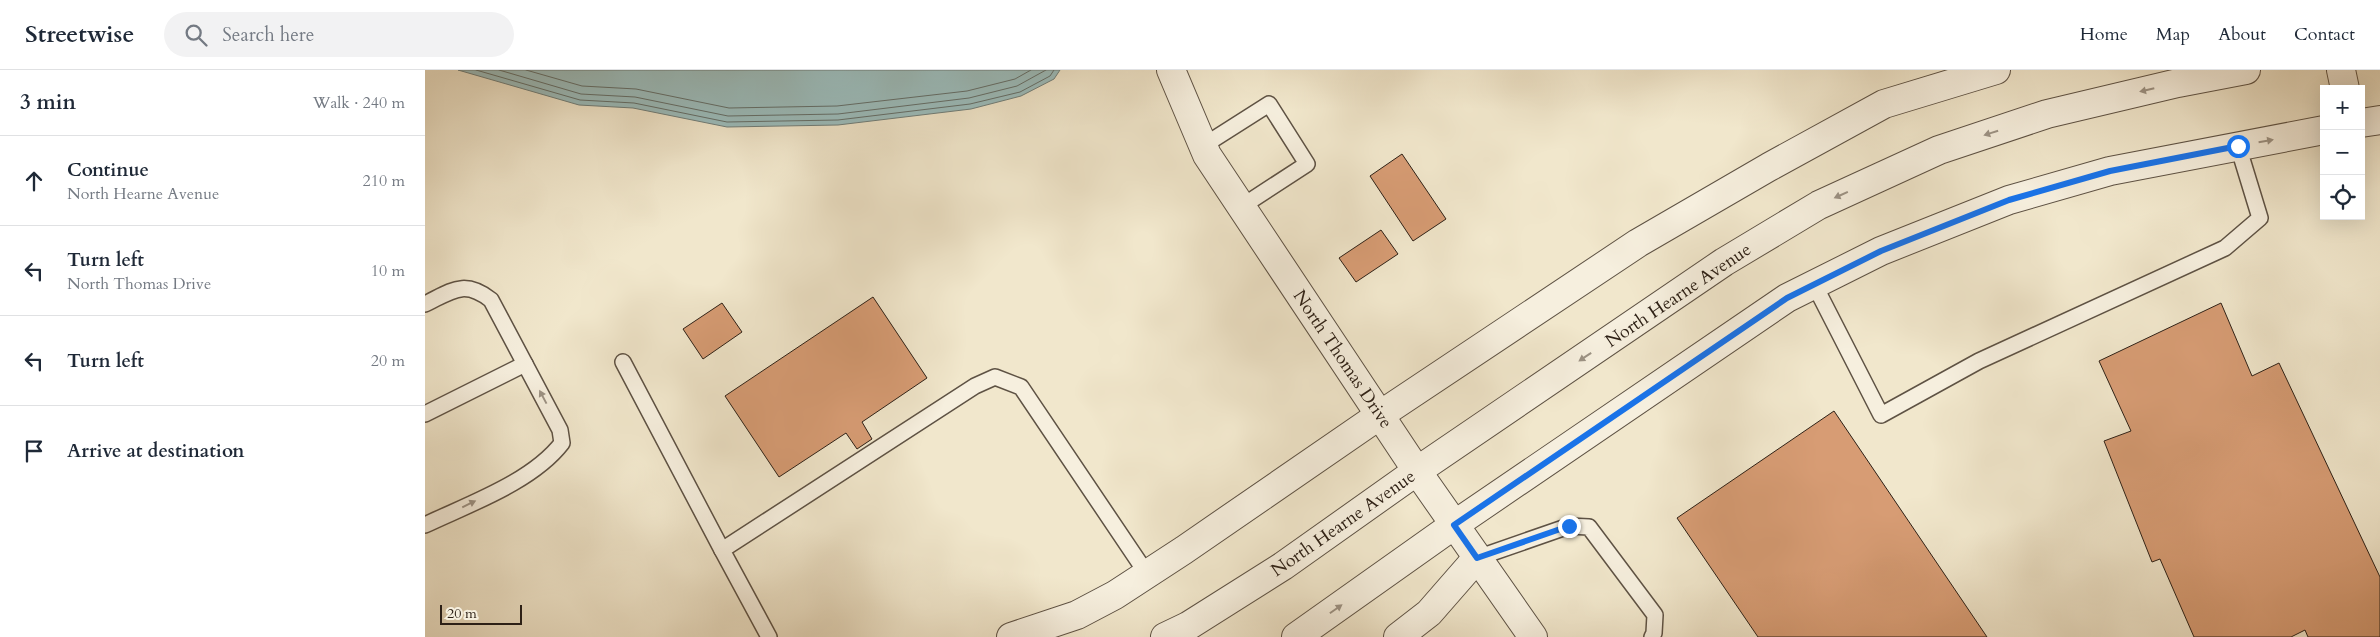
<!DOCTYPE html>
<meta charset="utf-8">
<style>
body{margin:0;font-family:Cardo,serif;background:#f2f2f3;color:#1f2937}
.controls{position:absolute;right:15px;top:15px;display:grid;overflow:hidden;border-radius:0px;box-shadow:0 5px 20px #0002}
.controls button{width:45px;height:45px;display:grid;place-items:center;padding:0;border:0;border-bottom:1px solid #e0e1e3;background:#fff;color:#1f2937;font:25px sans-serif}
.scale{position:absolute;left:15px;bottom:12px;width:82px;box-sizing:border-box;padding-left:5px;border:2px solid #2d2016;border-top:0;font-size:14px;line-height:18px;white-space:nowrap;color:#2d2016;-webkit-text-stroke:4px #f6efde;paint-order:stroke}
.stop{position:absolute;width:15px;height:15px;margin:-11px;border:4px solid #1a73e8;border-radius:50%;background:#fff}
.stop.end{background:#1a73e8;border-color:#fff;box-shadow:0 1px 5px #0008}
.list{margin:0;padding:0;list-style:none}
h2{display:flex;justify-content:space-between;align-items:center;height:65px;margin:0;padding:0 20px;font-size:21px}
h2 small{font-size:16px;font-weight:400;color:#747a83}
.list li{display:grid;grid-template-columns:32px 1fr auto;gap:15px;align-items:center;box-sizing:border-box;height:90px;padding:0 20px;border-top:1px solid #e0e1e3}
.list b{display:block;font-size:19px;white-space:nowrap}
.list p{margin:0;font-size:16px;white-space:nowrap;color:#747a83}
.list em{font-size:16px;font-style:normal;color:#747a83}
.icon{flex:none;width:28px;height:28px;fill:none;stroke:currentColor;stroke-width:2;stroke-linecap:round;stroke-linejoin:round}
.map{position:relative;flex:none;width:1955px;height:567px;overflow:hidden}
header{display:flex;align-items:center;gap:30px;box-sizing:border-box;height:70px;padding:0 25px;background:#fff;border-bottom:1px solid #e0e1e3}
header strong{font-size:24px}
nav{display:flex;gap:28px;margin-inline-start:auto;font-size:18px}
.search{width:350px;height:45px;background:#f2f2f3;display:flex;align-items:center;gap:12px;box-sizing:border-box;padding:0 18px;border-radius:28px;color:#747a83;font-size:19px}
main{display:flex}
aside{flex:1;background:#fff}
.map>svg:first-child{display:block}
</style>
<header>
<strong>Streetwise</strong>
<div class="search"><svg class="icon" aria-label="search" viewBox="0 0 24 24"><circle cx="10" cy="10" r="6"/><path d="M15 15l6 6"/></svg>Search here</div>
<nav><a>Home</a><a>Map</a><a>About</a><a>Contact</a></nav>
</header>
<main>
<aside>
<h2>3 min<small>Walk · 240 m</small></h2>
<ul class="list">
<li><svg class="icon" aria-label="ahead" viewBox="0 0 24 24"><path d="M12 20V5M6 11l6-6 6 6"/></svg><div><b>Continue</b><p>North Hearne Avenue</p></div><em>210 m</em></li>
<li><svg class="icon" aria-label="left" viewBox="0 0 24 24"><path d="M17 20v-9H6M10 6l-5 5 5 5"/></svg><div><b>Turn left</b><p>North Thomas Drive</p></div><em>10 m</em></li>
<li><svg class="icon" aria-label="left" viewBox="0 0 24 24"><path d="M17 20v-9H6M10 6l-5 5 5 5"/></svg><div><b>Turn left</b></div><em>20 m</em></li>
<li><svg class="icon" aria-label="arrive" viewBox="0 0 24 24"><path d="M6 21V4h12l-3 4 3 4H6"/></svg><div><b>Arrive at destination</b></div></li>
</ul>
</aside>
<div class="map">
<svg width="1955" height="567" viewBox="0 0 1955 567">
<rect width="100%" height="100%" fill="#f1e7cc"/>
<filter id="stains"><feTurbulence type="fractalNoise" baseFrequency=".004" numOctaves="4"/><feColorMatrix values="0 0 0 0 .2 0 0 0 0 .09 0 0 0 0 .02 0 0 0 .5 -.17"/></filter>
<radialGradient id="worn" r=".72"><stop offset=".6" stop-color="#630" stop-opacity="0"/><stop offset="1" stop-color="#630" stop-opacity=".3"/></radialGradient>
<polygon fill="#9cbebe" stroke="#707f7b" points="33,0 635,0 629,9 596,26 546,39 413,55 302,57 208,38 154,35"/>
<g fill="none" stroke-linecap="round" stroke-linejoin="round">
<g stroke="#646f6a" stroke-width="1">
<polyline points="51,0 155,30 209,33 302,52 413,50 545,34 595,22 625,6 629,0"/>
<polyline points="74,0 156,24 210,27 303,46 413,44 544,28 592,16 621,0"/>
<polyline points="101,0 157,16 211,19 304,38 412,36 542,21 590,9 606,0"/>
</g>
</g>
<g fill="#d79c74" stroke="#2d2016">
<polygon points="977,84 1021,149 988,171 945,106"/>
<polygon points="956,160 973,184 931,212 914,188"/>
<polygon points="448,227 502,308 437,352 447,369 432,379 421,363 354,407 300,326"/>
<polygon points="297,233 317,262 278,289 258,259"/>
<polygon points="1796,233 1827,306 1854,293 1955,507 1955,567 1883,567 1880,560 1866,567 1769,567 1735,489 1727,492 1679,371 1706,361 1674,291"/>
<polygon points="1409,341 1562,567 1333,567 1252,448"/>
</g>
<g fill="none" stroke-linecap="round" stroke-linejoin="round">
<defs>
<g id="service">
<polyline points="778,76 844,34 882,94 816,137"/>
<polyline points="1389,214 1456,345 1554,291 1800,178 1835,148 1813,76"/>
<path d="M0 234C27 221 39 209 66 230L135 360 137 373C107 412 44 434 0 455"/>
<polyline points="198,292 297,480"/>
<polyline points="0,344 100,294"/>
<polyline points="1052,488 1144,456 1164,457 1230,545 1229,563 1227,567"/>
<polyline points="344,567 297,480 550,316 570,307 596,317 722,504"/>
</g>
<g id="minor">
<polyline points="746,0 782,85 992,401"/>
<polyline points="586,567 652,545 690,525 759,480 955,345 1213,173 1344,97 1459,34 1571,0"/>
<polyline points="973,567 1004,543 1052,488"/>
</g>
<g id="tertiary">
<polyline points="1916,0 1920,19"/>
<polyline points="1936,53 1955,50"/>
<polyline points="992,401 1108,567"/>
<polyline points="740,567 763,556 858,496 992,401 1299,192 1394,135 1514,80 1622,44 1753,13 1821,0"/>
<polyline points="871,567 1029,455 1362,228 1456,181 1584,130 1685,101 1899,60"/>
</g>
</defs>
<use href="#service" stroke="#5e5244" stroke-width="18"/>
<use href="#minor" stroke="#5e5244" stroke-width="30"/>
<use href="#tertiary" stroke="#5e5244" stroke-width="30"/>
<use href="#service" stroke="#f6efde" stroke-width="15"/>
<use href="#minor" stroke="#f6efde" stroke-width="28"/>
<use href="#tertiary" stroke="#f6efde" stroke-width="28"/>
</g>
<defs><path id="oneway-solid" d="M-6-.8H1V-3.2L6.5 0L1 3.2V.8H-6Z" transform="scale(1.25)"/></defs>
<g fill="#9c9284">
<use href="#oneway-solid" transform="translate(1722 20) rotate(167)"/>
<use href="#oneway-solid" transform="translate(1566 63) rotate(162)"/>
<use href="#oneway-solid" transform="translate(1841 71) rotate(-10)"/>
<use href="#oneway-solid" transform="translate(1416 125) rotate(156)"/>
<use href="#oneway-solid" transform="translate(1160 287) rotate(146)"/>
<use href="#oneway-solid" transform="translate(118 327) rotate(-118)"/>
<use href="#oneway-solid" transform="translate(44 434) rotate(-26)"/>
<use href="#oneway-solid" transform="translate(911 539) rotate(-35)"/>
</g>
<g fill="none" stroke-linecap="round" stroke-linejoin="round">
<polyline stroke="#1a73e8" stroke-width="6" points="1144,456 1052,488 1029,455 1362,228 1456,181 1584,130 1685,101 1813,76"/>
</g>
<g text-anchor="middle" stroke-width="4.5" stroke-linejoin="round" paint-order="stroke">
<g font-size="18" fill="#2d2016" stroke="#f6efde">
<text transform="translate(1253 225) rotate(-34)" y="6">North Hearne Avenue</text>
<text transform="translate(918 289) rotate(56)" y="6">North Thomas Drive</text>
<text transform="translate(918 453) rotate(-35)" y="6">North Hearne Avenue</text>
</g>
</g>
<rect width="100%" height="100%" filter="url(#stains)"/>
<rect width="100%" height="100%" fill="url(#worn)"/>
</svg>
<div class="controls">
<button>+</button>
<button>−</button>
<button><svg class="icon" aria-label="locate" viewBox="0 0 24 24"><circle cx="12" cy="12" r="6"/><path d="M12 2v4M12 18v4M2 12h4M18 12h4"/></svg></button>
</div>
<div class="scale">20 m</div>
<div class="stop" style="left:1813px;top:76px"></div>
<div class="stop end" style="left:1144px;top:456px"></div>
</div>
</main>
